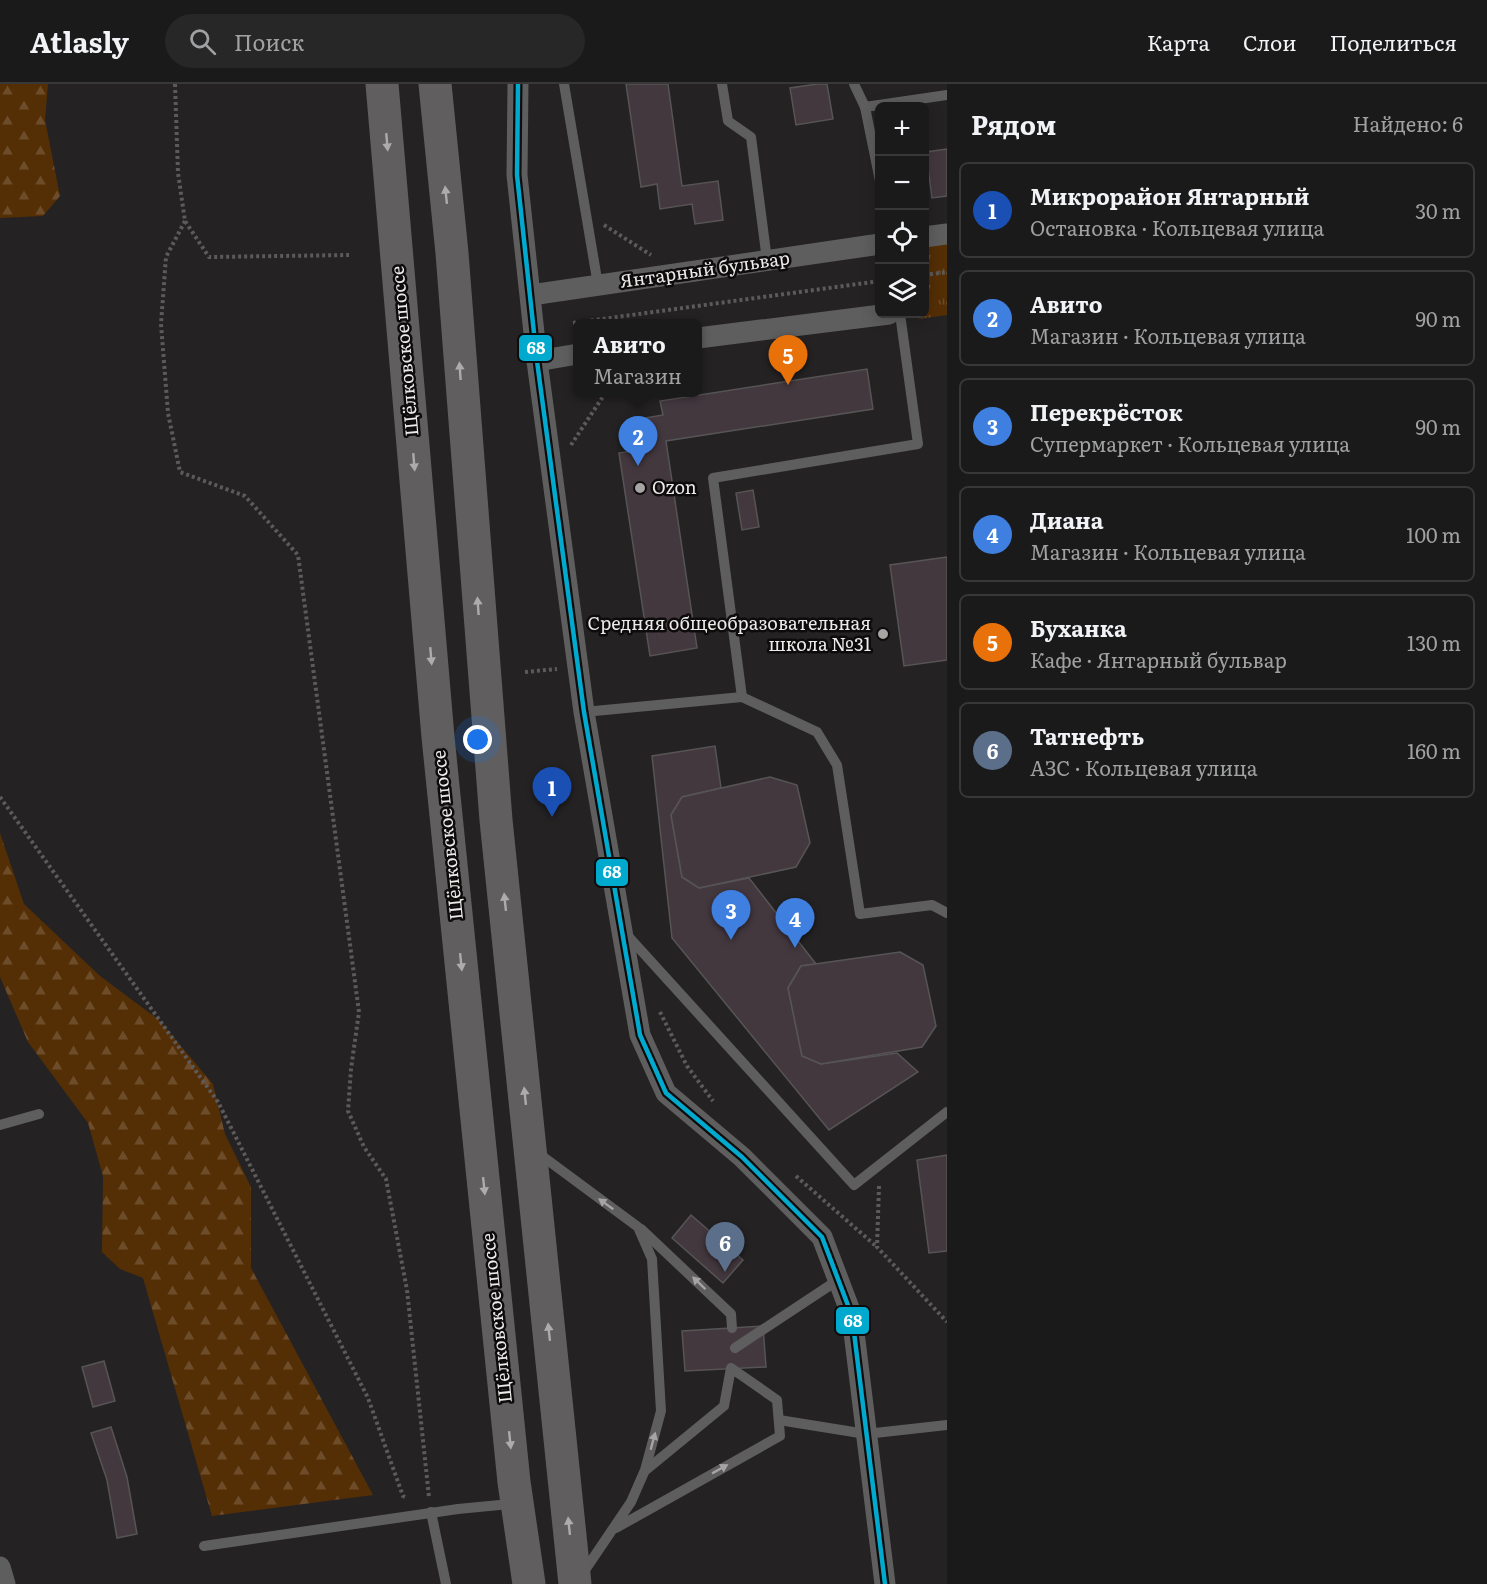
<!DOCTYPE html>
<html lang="ru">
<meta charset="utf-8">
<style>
body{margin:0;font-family:Literata,serif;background:#282727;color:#f1f3f6}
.controls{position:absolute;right:18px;top:18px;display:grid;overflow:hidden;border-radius:9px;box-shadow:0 3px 15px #0003}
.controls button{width:54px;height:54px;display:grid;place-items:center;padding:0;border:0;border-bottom:2px solid #393839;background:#1b1a1a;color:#f1f3f6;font:30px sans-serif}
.you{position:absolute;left:478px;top:656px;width:21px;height:21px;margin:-15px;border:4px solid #fff;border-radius:50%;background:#1a73e8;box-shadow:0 0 0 9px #1a73e833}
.badge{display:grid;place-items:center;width:39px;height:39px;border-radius:50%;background:#0b8043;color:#fff;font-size:20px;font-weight:700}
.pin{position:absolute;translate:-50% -50px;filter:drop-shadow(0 2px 3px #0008)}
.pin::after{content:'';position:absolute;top:32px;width:21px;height:18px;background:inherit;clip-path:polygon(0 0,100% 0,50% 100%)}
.popup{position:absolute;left:573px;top:235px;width:129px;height:78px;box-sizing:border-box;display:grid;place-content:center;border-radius:9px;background:#1b1a1a;filter:drop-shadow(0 2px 4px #0005);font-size:20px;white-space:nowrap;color:#a0a1a2}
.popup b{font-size:22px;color:#f1f3f6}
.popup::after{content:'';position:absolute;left:50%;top:100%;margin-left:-12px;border:12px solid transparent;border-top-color:#1b1a1a}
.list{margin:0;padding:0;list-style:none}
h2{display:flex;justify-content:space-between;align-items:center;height:78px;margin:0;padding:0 24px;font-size:26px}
h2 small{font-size:20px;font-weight:400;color:#a0a1a2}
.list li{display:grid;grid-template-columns:39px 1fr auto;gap:18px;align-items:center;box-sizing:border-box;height:96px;margin:0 12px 12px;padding:0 12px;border:2px solid #393839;border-radius:9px}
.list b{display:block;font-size:22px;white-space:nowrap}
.list p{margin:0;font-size:20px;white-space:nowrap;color:#a0a1a2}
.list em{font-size:20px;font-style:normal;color:#a0a1a2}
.icon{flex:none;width:33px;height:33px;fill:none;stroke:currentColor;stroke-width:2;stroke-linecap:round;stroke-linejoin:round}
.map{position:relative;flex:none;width:947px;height:1500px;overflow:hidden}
header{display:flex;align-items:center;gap:36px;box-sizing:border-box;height:84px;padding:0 30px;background:#1b1a1a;border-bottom:2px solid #393839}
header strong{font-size:28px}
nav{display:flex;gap:33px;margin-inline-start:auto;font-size:21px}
.search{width:420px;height:54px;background:#282727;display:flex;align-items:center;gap:15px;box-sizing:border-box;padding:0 21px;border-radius:33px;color:#a0a1a2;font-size:22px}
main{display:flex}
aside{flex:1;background:#1b1a1a}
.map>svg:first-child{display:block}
</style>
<header>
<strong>Atlasly</strong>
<div class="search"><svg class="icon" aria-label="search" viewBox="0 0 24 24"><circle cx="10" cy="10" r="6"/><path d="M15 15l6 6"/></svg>Поиск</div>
<nav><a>Карта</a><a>Слои</a><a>Поделиться</a></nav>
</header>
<main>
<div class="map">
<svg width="947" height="1500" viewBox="0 0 947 1500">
<defs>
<pattern id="forest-firs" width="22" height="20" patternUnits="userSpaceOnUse" patternTransform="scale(1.5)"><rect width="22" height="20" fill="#542e05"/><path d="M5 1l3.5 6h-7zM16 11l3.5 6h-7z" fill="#6d4c2a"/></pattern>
<pattern id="park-tufts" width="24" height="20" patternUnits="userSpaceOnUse" patternTransform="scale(1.5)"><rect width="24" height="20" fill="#542e05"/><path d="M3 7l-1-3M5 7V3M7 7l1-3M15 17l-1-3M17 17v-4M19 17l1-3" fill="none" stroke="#6d4c2a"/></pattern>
</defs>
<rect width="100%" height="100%" fill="#242223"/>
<g fill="url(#forest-firs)">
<polygon points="0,0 48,0 45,36 60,112 43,132 0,134"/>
<polygon points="0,749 24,820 100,892 159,936 213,1000 225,1050 251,1103 251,1184 373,1411 212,1432 143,1194 120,1185 102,1168 103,1092 88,1039 28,958 0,893"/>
</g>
<polygon fill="url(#park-tufts)" points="947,159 947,231 919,235 918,230 924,230 925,162"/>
<g fill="#44383f" stroke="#565454" stroke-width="1.5">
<polygon points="626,0 668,0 682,102 718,97 723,136 695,140 692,120 660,125 657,100 641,103"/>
<polygon points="817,0 827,0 833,35 796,41 790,4"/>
<polygon points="947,65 947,112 932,114 926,68"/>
<polygon points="867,285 873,325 666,357 697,564 650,572 619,369 643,365 639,335 663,331 660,317"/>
<polygon points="753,406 759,443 742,446 736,409"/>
<polygon points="947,473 947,576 904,582 890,481"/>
<polygon points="715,662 721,704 682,713 671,731 682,793 699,804 749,794 816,880 801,882 788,904 802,972 821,980 897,969 918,988 829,1046 672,854 652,672"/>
<polygon points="770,693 797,701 810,759 796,783 699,804 682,793 671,731 682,713"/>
<polygon points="900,868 923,881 936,942 922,963 821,980 802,972 788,904 801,882"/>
<polygon points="947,1071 947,1167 929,1169 917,1076"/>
<polygon points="691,1131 743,1176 723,1199 672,1154"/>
<polygon points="763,1242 766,1283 685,1287 682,1247"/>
<polygon points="104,1277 115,1317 93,1323 82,1283"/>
<polygon points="111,1343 127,1393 137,1450 117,1454 107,1396 91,1349"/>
</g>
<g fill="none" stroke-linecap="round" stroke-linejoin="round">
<g stroke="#5c5a5b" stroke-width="4" stroke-dasharray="3 3" stroke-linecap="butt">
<polyline points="175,0 178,89 185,137 209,173 349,171"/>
<polyline points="185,137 166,173 161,240 168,329 180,388 245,412 298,471 359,928 351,985 348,1027 364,1063 386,1095 407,1206 429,1413"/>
<polyline points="604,141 651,171"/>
<polyline points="924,191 947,188"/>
<polyline points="573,239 880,197"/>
<polyline points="571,361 606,308"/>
<polyline points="525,588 557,585"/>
<polyline points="0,713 218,1018 368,1314 403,1412 407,1414"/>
<polyline points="660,928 687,982 713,1017"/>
<polyline points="796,1092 877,1163"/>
<polyline points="879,1102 877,1163 947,1238"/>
</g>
<g stroke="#5f5e5e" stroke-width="10">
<polyline points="564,0 598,201"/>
<polyline points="722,0 728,37 751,53 767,176"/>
<polyline points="854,0 865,23"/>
<polyline points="880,97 865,23 947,11"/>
<polyline points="742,613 817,648 837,681 860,830 932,821 947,829"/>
<polyline points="584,628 742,613 713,394 918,360 900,230"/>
<polyline points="627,851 854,1101 947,1028"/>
<polyline points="0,1041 39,1030"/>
<polyline points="538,1069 638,1143 652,1175 661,1327 645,1386 631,1418 581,1492"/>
<polyline points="641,1145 731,1230 732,1244"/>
<polyline points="735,1264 838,1196"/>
<polyline points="779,1336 866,1350 947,1341"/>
<polyline points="431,1428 446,1500"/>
<polyline points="616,1444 780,1352 777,1316 731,1284 724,1322 646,1386"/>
<polyline points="204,1462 458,1425 510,1420"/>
</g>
<g stroke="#5f5e5e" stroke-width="21">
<polyline points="518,0 517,91 537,277 584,628 640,951 666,1009 742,1073 822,1153 852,1232 885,1500"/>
<polyline points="924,153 947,150"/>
<polyline points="531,211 880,160"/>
<polyline points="698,254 889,230"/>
<polyline points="537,277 578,270"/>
<polyline points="0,1483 5,1500"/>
</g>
<g stroke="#605e5e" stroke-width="33">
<polyline points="382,0 438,653 514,1398 529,1500"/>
<polyline points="435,0 452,169 496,736 575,1500"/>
</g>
<defs>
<polyline id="bus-1" points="518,0 517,91 537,277 584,628 640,951 666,1009 742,1073 822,1153 852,1232 885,1500"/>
</defs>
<use href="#bus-1" stroke="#0d0b0b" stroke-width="9"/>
<use href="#bus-1" stroke="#00a9ce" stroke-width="4.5"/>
</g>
<defs><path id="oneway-solid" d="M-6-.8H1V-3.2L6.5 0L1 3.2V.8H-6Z" transform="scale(1.5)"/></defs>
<g fill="#aeabab">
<use href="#oneway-solid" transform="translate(387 58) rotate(85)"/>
<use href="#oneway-solid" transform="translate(446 111) rotate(-96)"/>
<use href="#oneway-solid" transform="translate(460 287) rotate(-94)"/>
<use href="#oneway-solid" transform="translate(414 378) rotate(85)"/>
<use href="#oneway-solid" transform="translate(478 522) rotate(-94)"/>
<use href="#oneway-solid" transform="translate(431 572) rotate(85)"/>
<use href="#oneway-solid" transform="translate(505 818) rotate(-96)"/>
<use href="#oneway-solid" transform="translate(461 878) rotate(84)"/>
<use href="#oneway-solid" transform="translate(525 1012) rotate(-96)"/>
<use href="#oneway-solid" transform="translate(484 1102) rotate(84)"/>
<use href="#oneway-solid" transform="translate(549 1248) rotate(-96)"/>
<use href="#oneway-solid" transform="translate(510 1356) rotate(84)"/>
<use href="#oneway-solid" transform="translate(569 1442) rotate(-96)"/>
</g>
<g fill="#a6a4a4">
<use href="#oneway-solid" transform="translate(606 1120) rotate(-144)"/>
<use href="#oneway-solid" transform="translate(699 1199) rotate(-136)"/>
<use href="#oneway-solid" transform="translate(653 1357) rotate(-75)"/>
<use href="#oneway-solid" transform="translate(720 1385) rotate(-29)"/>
</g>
<g fill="#a7a4a4" stroke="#0d0b0b" stroke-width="2">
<circle cx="640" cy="404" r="6"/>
<circle cx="883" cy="550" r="6"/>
</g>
<g text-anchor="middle" stroke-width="5" stroke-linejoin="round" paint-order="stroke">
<g font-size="18" fill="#edeaea" stroke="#0d0b0b">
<text transform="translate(705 186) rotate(-8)" y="6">Янтарный бульвар</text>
<text transform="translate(405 267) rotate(-95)" y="6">Щёлковское шоссе</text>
<text transform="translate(448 751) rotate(-96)" y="6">Щёлковское шоссе</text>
<text transform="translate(497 1234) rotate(-96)" y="6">Щёлковское шоссе</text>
</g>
<g font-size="18" fill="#edeaea" stroke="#0d0b0b" text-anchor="start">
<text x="652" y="410">Ozon</text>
<text x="871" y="546" text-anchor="end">Средняя общеобразовательная<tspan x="871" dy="21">школа №31</tspan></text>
</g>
</g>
<g stroke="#0d0b0b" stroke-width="2">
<rect x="518" y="250" width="35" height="28" rx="6" fill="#00a9ce"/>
<rect x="595" y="774" width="34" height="29" rx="6" fill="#00a9ce"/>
<rect x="835" y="1222" width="35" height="29" rx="6" fill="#00a9ce"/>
</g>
<g font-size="16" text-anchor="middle" font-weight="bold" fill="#fff">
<text x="536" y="270">68</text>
<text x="612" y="794">68</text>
<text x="853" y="1243">68</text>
</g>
</svg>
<div class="controls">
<button>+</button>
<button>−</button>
<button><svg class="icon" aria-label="locate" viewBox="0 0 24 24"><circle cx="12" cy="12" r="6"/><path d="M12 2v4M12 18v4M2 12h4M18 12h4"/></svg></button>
<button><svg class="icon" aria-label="layers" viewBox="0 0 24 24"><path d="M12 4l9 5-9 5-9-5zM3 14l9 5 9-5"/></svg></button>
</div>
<div class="you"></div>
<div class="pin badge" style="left:552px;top:733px;background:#1a4fb4">1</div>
<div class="pin badge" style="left:638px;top:382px;background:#3f7fe0">2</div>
<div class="popup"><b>Авито</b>Магазин</div>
<div class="pin badge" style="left:731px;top:856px;background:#3f7fe0">3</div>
<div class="pin badge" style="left:795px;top:864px;background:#3f7fe0">4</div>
<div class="pin badge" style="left:788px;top:301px;background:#e8710a">5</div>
<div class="pin badge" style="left:725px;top:1188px;background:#5c6f8a">6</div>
</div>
<aside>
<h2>Рядом<small>Найдено: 6</small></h2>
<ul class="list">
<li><span class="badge" style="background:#1a4fb4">1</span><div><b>Микрорайон Янтарный</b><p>Остановка · Кольцевая улица</p></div><em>30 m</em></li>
<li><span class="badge" style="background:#3f7fe0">2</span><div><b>Авито</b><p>Магазин · Кольцевая улица</p></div><em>90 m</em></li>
<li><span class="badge" style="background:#3f7fe0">3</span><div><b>Перекрёсток</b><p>Супермаркет · Кольцевая улица</p></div><em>90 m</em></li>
<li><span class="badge" style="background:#3f7fe0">4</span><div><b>Диана</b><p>Магазин · Кольцевая улица</p></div><em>100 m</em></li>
<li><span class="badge" style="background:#e8710a">5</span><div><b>Буханка</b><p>Кафе · Янтарный бульвар</p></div><em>130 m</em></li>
<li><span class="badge" style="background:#5c6f8a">6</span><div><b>Татнефть</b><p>АЗС · Кольцевая улица</p></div><em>160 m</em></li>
</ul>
</aside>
</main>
